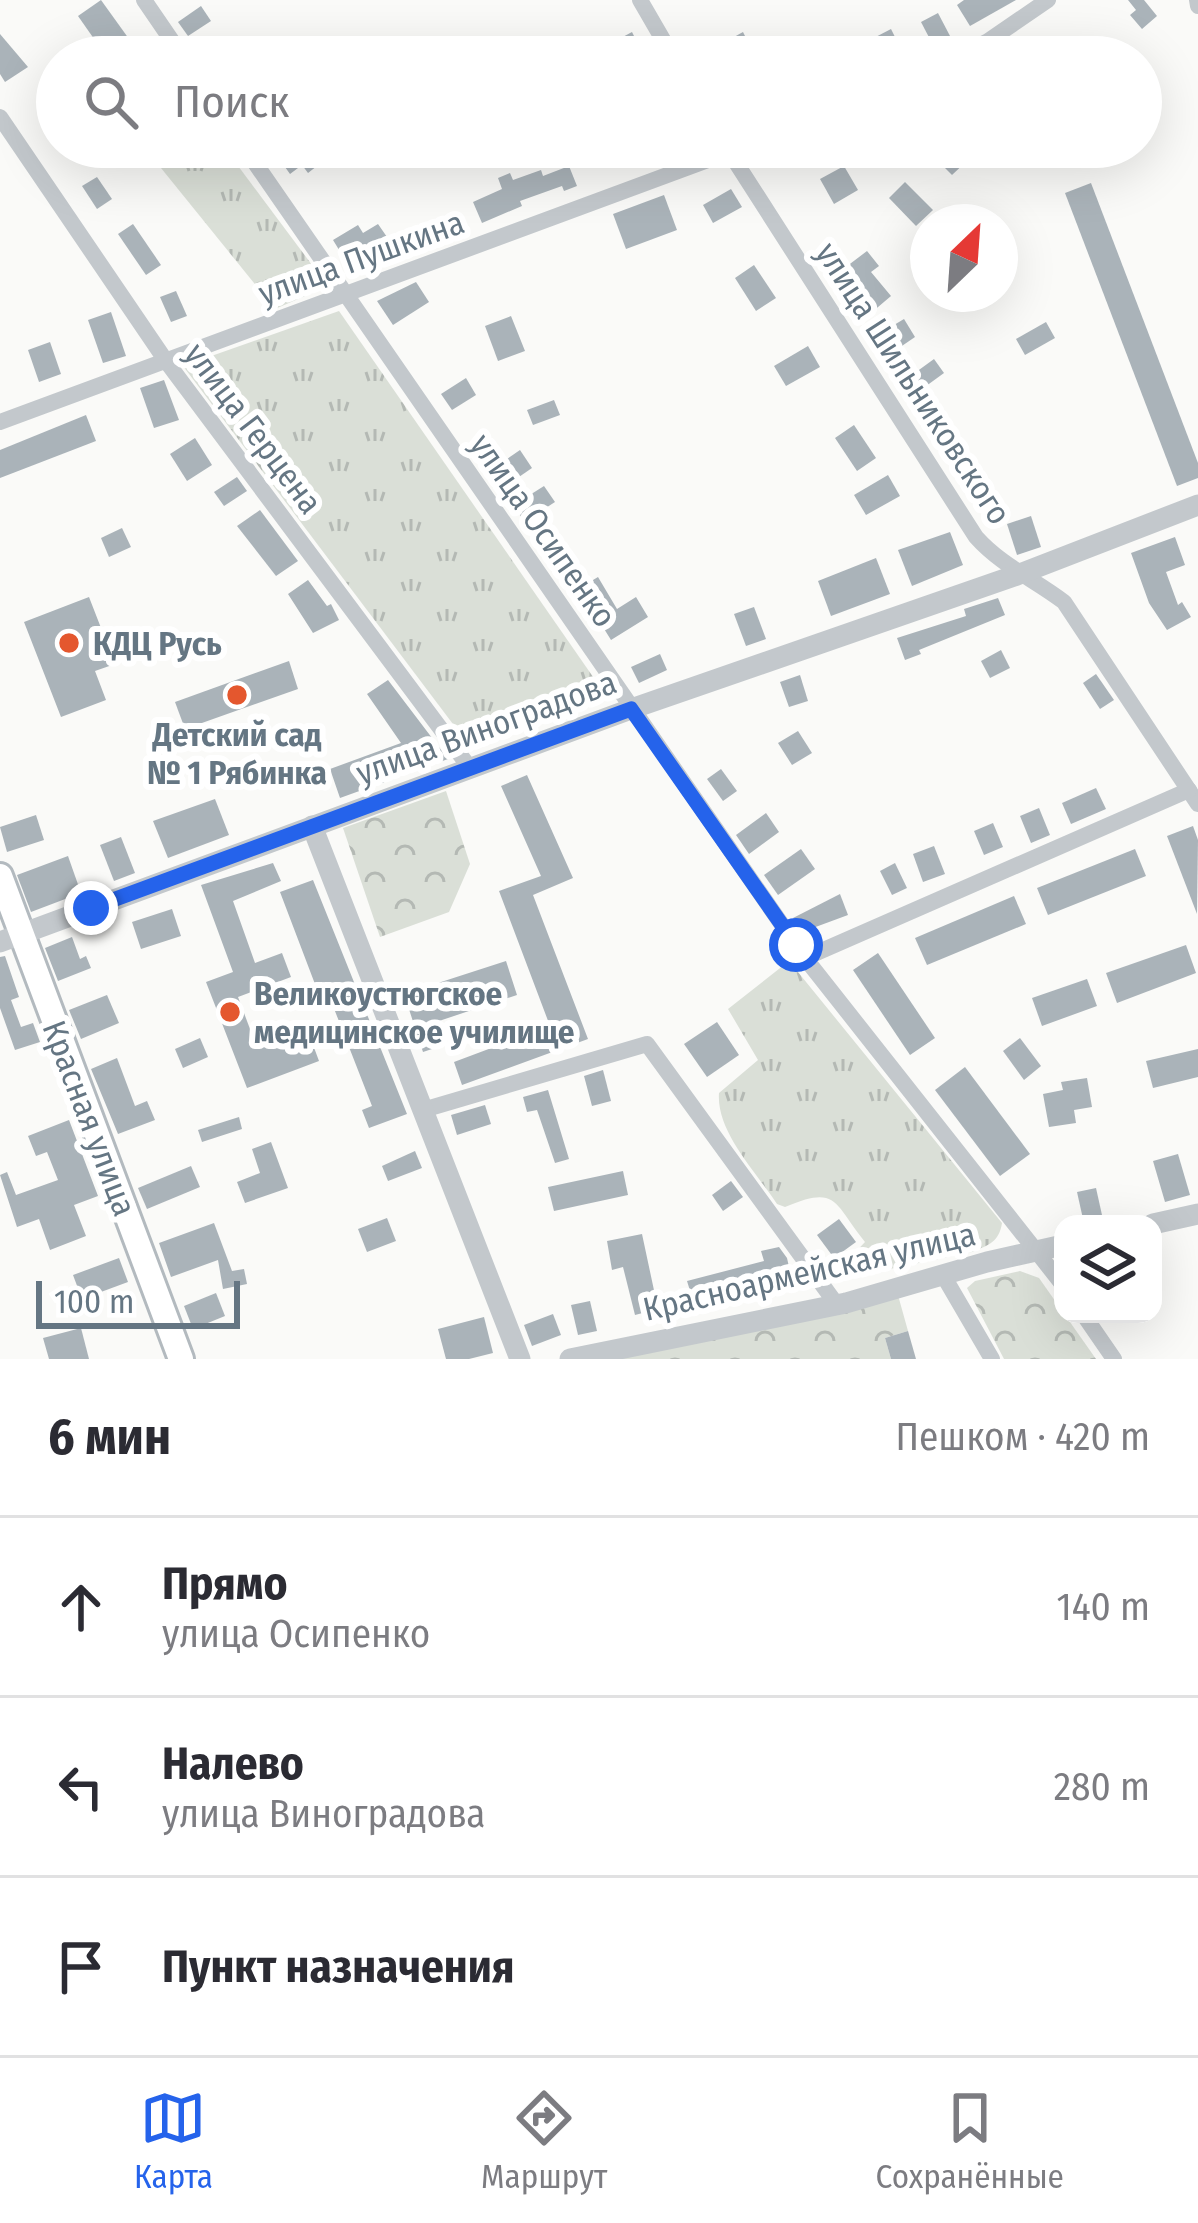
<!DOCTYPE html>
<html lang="ru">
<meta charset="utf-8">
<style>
body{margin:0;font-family:"Fira Sans Condensed",sans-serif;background:#f7f7f7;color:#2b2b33}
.controls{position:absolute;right:36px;bottom:36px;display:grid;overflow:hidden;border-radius:24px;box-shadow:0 12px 48px #0002}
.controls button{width:108px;height:108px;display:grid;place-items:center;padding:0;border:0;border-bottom:3px solid #e1e1e2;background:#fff;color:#2b2b33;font:60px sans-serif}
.compass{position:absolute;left:910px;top:204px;width:108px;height:108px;border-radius:50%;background:#fff;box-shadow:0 12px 48px #0002;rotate:25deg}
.scale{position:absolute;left:36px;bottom:30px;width:204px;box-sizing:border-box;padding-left:12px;border:6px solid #657683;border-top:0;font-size:33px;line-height:42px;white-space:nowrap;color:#657683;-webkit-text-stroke:9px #fff;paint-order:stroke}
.stop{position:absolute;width:36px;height:36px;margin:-27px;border:9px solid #2563eb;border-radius:50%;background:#fff}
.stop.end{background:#2563eb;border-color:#fff;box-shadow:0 3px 12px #0008}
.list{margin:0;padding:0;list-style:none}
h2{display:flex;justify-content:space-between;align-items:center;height:156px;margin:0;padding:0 48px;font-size:51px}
h2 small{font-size:39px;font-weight:400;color:#7c7c81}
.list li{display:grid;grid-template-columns:78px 1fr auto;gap:36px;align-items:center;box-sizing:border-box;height:180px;padding:0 48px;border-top:3px solid #e1e1e2}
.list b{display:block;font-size:45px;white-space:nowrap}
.list p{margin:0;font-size:39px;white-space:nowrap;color:#7c7c81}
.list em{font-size:39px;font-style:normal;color:#7c7c81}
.icon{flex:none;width:66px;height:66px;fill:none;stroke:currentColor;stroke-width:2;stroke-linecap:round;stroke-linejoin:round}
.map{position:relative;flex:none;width:1198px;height:1359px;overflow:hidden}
.search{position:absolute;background:#fff;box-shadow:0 12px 48px #0002;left:36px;right:36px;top:36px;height:132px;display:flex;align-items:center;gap:30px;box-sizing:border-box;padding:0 42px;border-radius:66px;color:#7c7c81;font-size:45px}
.sheet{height:696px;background:#fff}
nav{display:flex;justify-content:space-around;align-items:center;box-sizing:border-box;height:168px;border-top:3px solid #e1e1e2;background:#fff;font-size:33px;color:#7c7c81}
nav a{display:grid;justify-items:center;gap:6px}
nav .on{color:#2563eb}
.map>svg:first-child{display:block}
</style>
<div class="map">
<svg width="1198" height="1359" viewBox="0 0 1198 1359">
<defs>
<pattern id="grass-tufts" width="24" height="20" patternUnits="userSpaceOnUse" patternTransform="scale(3)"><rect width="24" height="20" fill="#dadfd7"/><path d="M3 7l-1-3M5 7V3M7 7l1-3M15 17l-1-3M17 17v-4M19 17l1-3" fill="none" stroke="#b4b9b4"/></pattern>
<pattern id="forest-crowns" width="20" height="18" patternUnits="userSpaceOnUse" patternTransform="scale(3)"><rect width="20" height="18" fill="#dadfd7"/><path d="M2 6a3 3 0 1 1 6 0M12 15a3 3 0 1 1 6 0" fill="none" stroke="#b4b9b4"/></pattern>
</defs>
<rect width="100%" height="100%" fill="#fafaf8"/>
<g fill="url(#grass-tufts)">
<polygon points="144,147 224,147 315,269 321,279 319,290 275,309"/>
<polygon points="339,311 607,697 468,744 183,366"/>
<path d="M789 961 1002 1223C999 1242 989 1245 972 1252L837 1280 843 1265 865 1242C833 1202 838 1185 785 1207L777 1204C757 1173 716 1132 719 1093L758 1060 728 1009Z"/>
</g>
<g fill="url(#forest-crowns)">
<polygon points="446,791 470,864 449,912 380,937 343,828"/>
<polygon points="1020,1271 1039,1278 1096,1359 1004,1359 967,1288 975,1281"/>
<polygon points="896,1288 908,1331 885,1338 891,1359 570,1359"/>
</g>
<g fill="#aab3b9">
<polygon points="101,0 129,39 106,56 78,16"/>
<polygon points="964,0 1016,0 970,26 957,5"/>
<polygon points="1128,0 1144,0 1157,16 1142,29 1130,15 1136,10"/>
<polygon points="201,6 211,21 188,36 178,22"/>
<polygon points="938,13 950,36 933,45 921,22"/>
<polygon points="891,29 905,57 877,57 868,41"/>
<polygon points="632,32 640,48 614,57 608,45"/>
<polygon points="743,32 753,52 743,57 721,57 716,47"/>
<polygon points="0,34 28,67 5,82 0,74"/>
<polygon points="299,147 307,147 317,166 308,173 302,165 290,174 280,160"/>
<polygon points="948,147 956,147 968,160 952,175 936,159"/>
<polygon points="569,166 577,186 564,191 562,186 520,201 522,206 482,223 473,202 502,189 498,178 510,173 513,180 541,170 543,176"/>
<polygon points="844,166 858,190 834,204 820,179"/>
<polygon points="97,177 112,199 97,209 82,186"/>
<polygon points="905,182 933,210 916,226 889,198"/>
<polygon points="1091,183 1198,463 1198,478 1177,486 1065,193"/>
<polygon points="731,189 742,207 713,223 703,205"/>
<polygon points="664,195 677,230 626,249 613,214"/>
<polygon points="133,224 161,265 146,275 118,234"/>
<polygon points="378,224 387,237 370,248 375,257 352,271 333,240 358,225 363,233"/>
<polygon points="867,251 879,266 871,272 891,296 871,313 838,273"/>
<polygon points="754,265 776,298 756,311 735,278"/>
<polygon points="416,282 429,302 393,325 377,301"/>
<polygon points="176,291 187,316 171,322 160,297"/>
<polygon points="111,312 126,356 103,363 88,320"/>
<polygon points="511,316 525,351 498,361 485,326"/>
<polygon points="904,319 915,337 896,350 884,331"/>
<polygon points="1046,322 1055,338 1025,355 1016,339"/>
<polygon points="50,342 61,374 39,382 28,350"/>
<polygon points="808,346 820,367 786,386 774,366"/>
<polygon points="934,359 944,373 922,389 912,375"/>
<polygon points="466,378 476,395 452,410 441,394"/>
<polygon points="164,380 179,420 154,428 140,388"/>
<polygon points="554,400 560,415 533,425 527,410"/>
<polygon points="86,415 96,441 0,478 0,450"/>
<polygon points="854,425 876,458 857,471 835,438"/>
<polygon points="195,438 212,465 187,481 170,454"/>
<polygon points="520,450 532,468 503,488 491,470"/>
<polygon points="888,475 900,496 866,515 854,495"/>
<polygon points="237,477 247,491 224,506 214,492"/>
<polygon points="544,486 555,502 524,522 514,505"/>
<polygon points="260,510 298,561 276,576 237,526"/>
<polygon points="1031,516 1041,547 1017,555 1007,524"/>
<polygon points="122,528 131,547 109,557 101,538"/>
<polygon points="950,532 963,565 912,586 898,550"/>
<polygon points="1175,537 1185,565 1166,572 1178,605 1182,602 1191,617 1167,630 1149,603 1131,553"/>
<polygon points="876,558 890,594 831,616 818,581"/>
<polygon points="598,577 617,609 636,597 648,617 611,640 588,603 582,606 573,592"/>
<polygon points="308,580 327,606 331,604 339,620 313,633 288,594"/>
<polygon points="89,597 115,664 95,671 106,700 61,717 24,622"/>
<polygon points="998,598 1005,615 919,650 921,654 905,660 897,638 966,616 964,609"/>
<polygon points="754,607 766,639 746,646 734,614"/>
<polygon points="1001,650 1010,668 990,678 981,661"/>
<polygon points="660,654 667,670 639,683 631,667"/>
<polygon points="289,661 298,689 185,729 175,702"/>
<polygon points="1096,674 1114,700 1100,709 1083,683"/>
<polygon points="800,675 808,701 789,707 780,682"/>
<polygon points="388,680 448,759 340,798 330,769 401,743 367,694"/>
<polygon points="798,731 812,753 792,765 778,743"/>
<polygon points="721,769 737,791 723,801 707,779"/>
<polygon points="527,775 573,878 533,895 588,1039 462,1085 454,1062 550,1026 499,891 541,876 501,786"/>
<polygon points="1096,788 1106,809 1071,824 1062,803"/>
<polygon points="215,799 229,835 168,858 153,821"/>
<polygon points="1039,808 1050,835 1031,843 1020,816"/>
<polygon points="766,813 779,832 749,854 736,835"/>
<polygon points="36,815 44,840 7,852 0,827"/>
<polygon points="993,823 1003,847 984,855 974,831"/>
<polygon points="1193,826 1198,840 1197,914 1167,836"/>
<polygon points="121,837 135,873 114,881 100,845"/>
<polygon points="934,846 945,874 923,882 913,854"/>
<polygon points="801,849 815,869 778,895 764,875"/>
<polygon points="1135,849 1146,876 1048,915 1037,888"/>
<polygon points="68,856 81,893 31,912 17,875"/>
<polygon points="273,863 281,881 233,901 255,963 282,953 291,977 238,997 256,1045 306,1026 319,1061 247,1088 206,982 233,972 201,885"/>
<polygon points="895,863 907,888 892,895 880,871"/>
<polygon points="313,880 407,1114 369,1128 362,1110 372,1106 326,988 318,992 280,892"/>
<polygon points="840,894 848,915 802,932 793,918"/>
<polygon points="1014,896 1026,924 927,965 915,938"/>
<polygon points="172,909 181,936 141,949 132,922"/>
<polygon points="72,937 80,959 86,956 91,968 58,981 45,948"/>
<polygon points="1186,945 1196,973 1117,1003 1106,973"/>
<polygon points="878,953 935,1038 910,1055 853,970"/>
<polygon points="5,956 19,997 11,1000 21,1027 33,1023 40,1042 15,1050 0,1008 0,957"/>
<polygon points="506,961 517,995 436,1022 444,1045 423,1052 404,994"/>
<polygon points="1087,979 1097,1006 1042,1026 1032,998"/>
<polygon points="107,995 119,1023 81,1039 69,1010"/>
<polygon points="717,1022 739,1055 707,1077 684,1044"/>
<polygon points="200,1038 208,1057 183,1068 175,1049"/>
<polygon points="1020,1038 1041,1066 1024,1080 1003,1051"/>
<polygon points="1198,1049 1198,1077 1153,1088 1146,1061"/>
<polygon points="117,1058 135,1106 147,1101 155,1120 118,1134 91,1069"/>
<polygon points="965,1067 1030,1154 1000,1176 935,1090"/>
<polygon points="603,1070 611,1101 592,1106 584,1076"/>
<polygon points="1087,1078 1092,1107 1074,1110 1076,1123 1049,1127 1043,1094 1063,1090 1061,1082"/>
<polygon points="548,1090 569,1159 555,1163 537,1110 527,1112 523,1097"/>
<polygon points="485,1105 491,1124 457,1135 451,1115"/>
<polygon points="239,1117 242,1129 202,1142 198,1130"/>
<polygon points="69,1120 98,1196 74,1205 86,1236 50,1250 39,1219 17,1227 0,1175 7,1172 16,1195 58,1180 47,1152 36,1156 28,1136"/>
<polygon points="271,1142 288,1188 245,1203 237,1182 260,1173 252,1149"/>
<polygon points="415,1151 422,1168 388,1181 382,1166"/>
<polygon points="1178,1154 1190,1195 1165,1202 1153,1161"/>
<polygon points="191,1166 200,1187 147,1209 138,1188"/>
<polygon points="623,1171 628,1195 554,1211 548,1187"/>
<polygon points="731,1181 743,1197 723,1211 712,1195"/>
<polygon points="1096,1188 1102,1215 1083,1219 1077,1192"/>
<polygon points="387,1218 396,1241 367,1252 358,1229"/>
<polygon points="839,1219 856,1242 834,1258 817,1235"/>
<polygon points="214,1223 232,1271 244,1269 247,1284 223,1289 218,1260 171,1277 159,1243"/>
<polygon points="642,1234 658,1309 635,1315 623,1267 612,1270 607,1241"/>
<polygon points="779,1247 787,1258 794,1289 771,1294 770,1291 696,1310 687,1281 764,1261 761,1251"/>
<polygon points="119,1258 128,1282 82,1299 73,1275"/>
<polygon points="216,1293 225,1316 193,1329 184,1306"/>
<polygon points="590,1301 597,1331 578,1335 571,1305"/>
<polygon points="553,1314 561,1335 532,1346 524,1325"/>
<polygon points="484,1317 493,1353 469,1359 446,1359 438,1329"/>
<polygon points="81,1328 89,1359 49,1359 43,1338"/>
<polygon points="908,1331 916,1359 891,1359 885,1338"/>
</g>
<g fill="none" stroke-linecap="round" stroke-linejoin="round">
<defs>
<polyline id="secondary" points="0,876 181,1359"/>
</defs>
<use href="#secondary" stroke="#b3babf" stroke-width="30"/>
<g stroke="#c3c8cc" stroke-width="16">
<polyline points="144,0 183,57"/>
<polyline points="640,0 673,57"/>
<polyline points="1197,0 1198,6"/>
<polyline points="957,57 988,41 1048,0"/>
<polyline points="0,117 166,361 470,768"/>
<polyline points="244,147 805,958 1063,1285"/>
<path d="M726 147 976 537C1002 566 1034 579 1064 602L1198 804"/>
<polyline points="0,422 743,147"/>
<polyline points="805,958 1189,790"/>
<polyline points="423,1110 647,1044 837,1305"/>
<polyline points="943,1275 992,1359"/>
<polyline points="1083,1314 1114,1359"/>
</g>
<g stroke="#c3c8cc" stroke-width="21">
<polyline points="312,826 520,1359"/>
<polyline points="0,942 631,709 1017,575 1198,505"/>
<polyline points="1153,1224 1198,1214"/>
<polyline points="570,1359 846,1303 987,1262 1063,1245"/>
</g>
<use href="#secondary" stroke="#fff" stroke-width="24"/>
</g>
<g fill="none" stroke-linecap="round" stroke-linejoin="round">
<polyline stroke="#2563eb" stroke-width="15" points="91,908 631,709 796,945"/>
</g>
<g fill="#e4572e" stroke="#fff" stroke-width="4.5">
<circle cx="69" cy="643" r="12"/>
<circle cx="237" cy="695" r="12"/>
<circle cx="230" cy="1012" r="12"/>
</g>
<g text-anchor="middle" stroke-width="12" stroke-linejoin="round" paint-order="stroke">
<g font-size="33" fill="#657683" stroke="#fff">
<text transform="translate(361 257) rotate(-20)" y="12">улица Пушкина</text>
<text transform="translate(914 383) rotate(57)" y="12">улица Шильниковского</text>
<text transform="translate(254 428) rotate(53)" y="12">улица Герцена</text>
<text transform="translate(544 530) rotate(55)" y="12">улица Осипенко</text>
<text transform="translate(486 727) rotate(-20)" y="12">улица Виноградова</text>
<text transform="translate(90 1118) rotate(69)" y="12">Красная улица</text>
<text transform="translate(809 1271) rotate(-13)" y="12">Красноармейская улица</text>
</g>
<g font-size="33" font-weight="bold" fill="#657683" stroke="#fff" text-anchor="start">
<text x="93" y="655">КДЦ Русь</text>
<text x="237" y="746" text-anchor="middle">Детский сад<tspan x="237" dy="38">№ 1 Рябинка</tspan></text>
<text x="254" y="1005">Великоустюгское<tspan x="254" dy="38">медицинское училище</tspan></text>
</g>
</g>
</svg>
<div class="controls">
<button><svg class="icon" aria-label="layers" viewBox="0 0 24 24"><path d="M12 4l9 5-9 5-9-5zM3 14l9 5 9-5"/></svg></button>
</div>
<svg class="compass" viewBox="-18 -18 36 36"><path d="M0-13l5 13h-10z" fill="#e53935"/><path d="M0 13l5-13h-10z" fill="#7c7c81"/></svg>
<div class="scale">100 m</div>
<div class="stop" style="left:796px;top:945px"></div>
<div class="stop end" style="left:91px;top:908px"></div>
<div class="search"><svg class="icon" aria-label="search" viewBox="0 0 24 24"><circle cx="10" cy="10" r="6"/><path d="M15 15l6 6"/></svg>Поиск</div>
</div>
<section class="sheet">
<h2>6 мин<small>Пешком · 420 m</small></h2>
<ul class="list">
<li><svg class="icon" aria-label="ahead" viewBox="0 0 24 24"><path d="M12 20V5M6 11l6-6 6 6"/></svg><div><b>Прямо</b><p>улица Осипенко</p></div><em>140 m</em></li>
<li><svg class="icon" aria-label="left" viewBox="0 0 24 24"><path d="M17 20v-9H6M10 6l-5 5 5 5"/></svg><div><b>Налево</b><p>улица Виноградова</p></div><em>280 m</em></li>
<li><svg class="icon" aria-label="arrive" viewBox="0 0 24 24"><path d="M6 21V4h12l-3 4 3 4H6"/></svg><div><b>Пункт назначения</b></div></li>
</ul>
</section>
<nav>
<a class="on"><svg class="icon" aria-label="map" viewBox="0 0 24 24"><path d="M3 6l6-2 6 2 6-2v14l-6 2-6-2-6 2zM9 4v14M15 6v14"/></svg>Карта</a>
<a><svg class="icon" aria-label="directions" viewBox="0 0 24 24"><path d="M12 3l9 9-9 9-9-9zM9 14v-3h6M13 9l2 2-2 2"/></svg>Маршрут</a>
<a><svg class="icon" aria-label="saved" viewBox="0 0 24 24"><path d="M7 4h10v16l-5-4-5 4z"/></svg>Сохранённые</a>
</nav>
